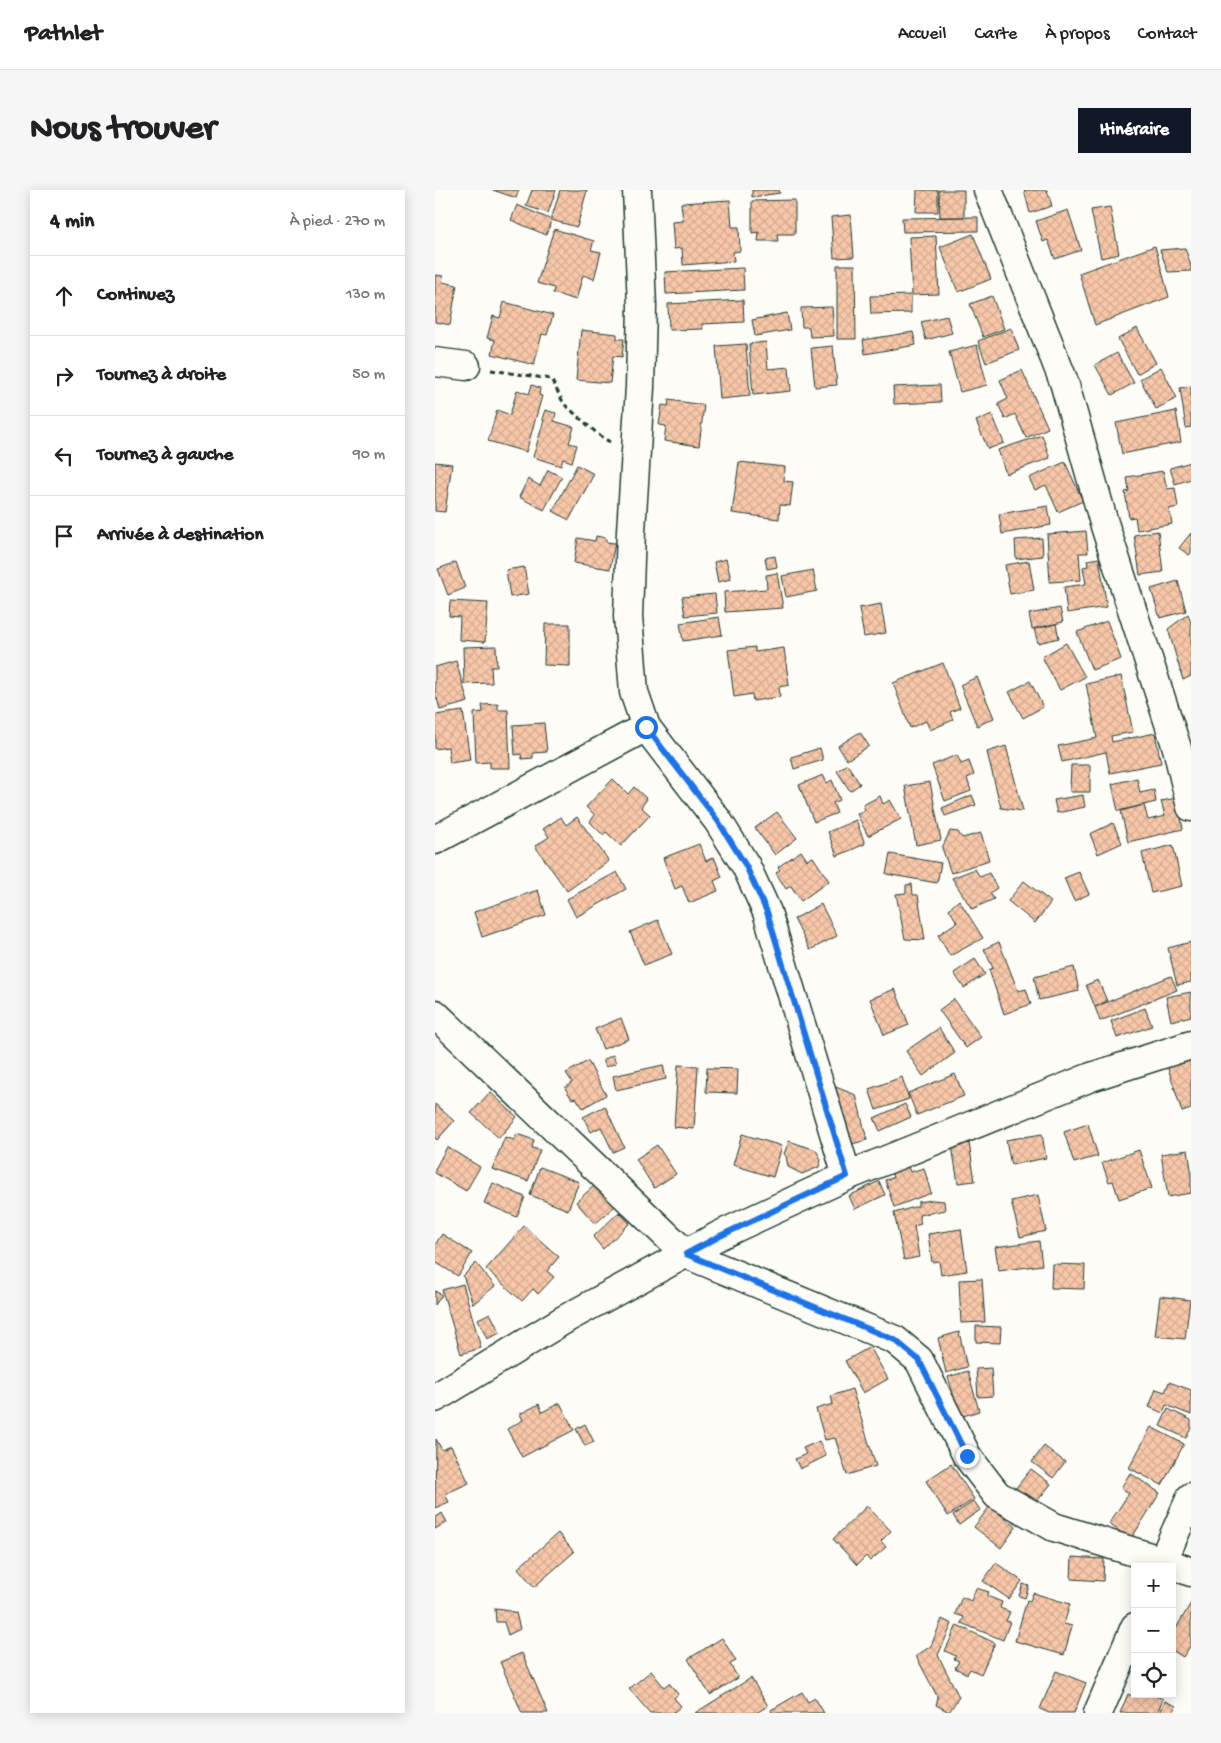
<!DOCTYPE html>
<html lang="fr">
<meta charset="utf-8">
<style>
body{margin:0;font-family:"Gochi Hand",sans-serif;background:#f6f6f6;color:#202124}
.controls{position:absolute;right:15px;bottom:15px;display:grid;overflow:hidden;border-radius:0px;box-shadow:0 2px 12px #0003}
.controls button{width:45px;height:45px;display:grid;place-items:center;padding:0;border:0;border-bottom:1px solid #e0e0e0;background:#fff;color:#202124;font:25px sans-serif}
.stop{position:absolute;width:15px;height:15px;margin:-11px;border:4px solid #1a73e8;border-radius:50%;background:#fff}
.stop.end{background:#1a73e8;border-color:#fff;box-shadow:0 1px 5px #0008}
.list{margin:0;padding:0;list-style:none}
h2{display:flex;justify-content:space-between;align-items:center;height:65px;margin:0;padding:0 20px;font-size:21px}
h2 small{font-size:16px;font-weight:400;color:#757577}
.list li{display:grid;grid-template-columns:32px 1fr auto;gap:15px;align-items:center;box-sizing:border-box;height:80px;padding:0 20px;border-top:1px solid #e0e0e0}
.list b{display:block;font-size:19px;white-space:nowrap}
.list em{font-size:16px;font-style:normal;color:#757577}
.icon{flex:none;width:28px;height:28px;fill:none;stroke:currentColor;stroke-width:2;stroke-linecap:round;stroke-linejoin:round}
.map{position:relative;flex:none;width:756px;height:1523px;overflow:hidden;border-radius:0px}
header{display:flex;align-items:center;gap:30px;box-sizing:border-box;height:70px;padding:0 25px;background:#fff;border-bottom:1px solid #e0e0e0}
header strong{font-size:24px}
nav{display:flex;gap:28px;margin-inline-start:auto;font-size:18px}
.intro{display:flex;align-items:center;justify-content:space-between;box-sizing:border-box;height:120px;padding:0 30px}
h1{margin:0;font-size:35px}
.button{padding:12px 22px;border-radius:0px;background:#111827;color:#fff;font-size:18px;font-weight:700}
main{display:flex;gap:30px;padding:0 30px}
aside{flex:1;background:#fff;border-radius:0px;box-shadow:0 2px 12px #0003}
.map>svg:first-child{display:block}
</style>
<header>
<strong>Pathlet</strong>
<nav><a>Accueil</a><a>Carte</a><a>À propos</a><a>Contact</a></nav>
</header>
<div class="intro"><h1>Nous trouver</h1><a class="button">Itinéraire</a></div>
<main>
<aside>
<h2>4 min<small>À pied · 270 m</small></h2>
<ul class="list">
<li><svg class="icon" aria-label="ahead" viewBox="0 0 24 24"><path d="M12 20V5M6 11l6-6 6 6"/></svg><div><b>Continuez</b></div><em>130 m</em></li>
<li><svg class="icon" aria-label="right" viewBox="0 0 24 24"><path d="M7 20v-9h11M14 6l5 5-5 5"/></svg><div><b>Tournez à droite</b></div><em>50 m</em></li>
<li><svg class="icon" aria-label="left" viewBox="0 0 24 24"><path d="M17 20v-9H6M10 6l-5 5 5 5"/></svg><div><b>Tournez à gauche</b></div><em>90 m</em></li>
<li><svg class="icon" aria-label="arrive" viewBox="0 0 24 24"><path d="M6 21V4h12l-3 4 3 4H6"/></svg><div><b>Arrivée à destination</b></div></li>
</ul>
</aside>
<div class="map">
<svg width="756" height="1523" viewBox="0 0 756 1523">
<defs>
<pattern id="building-cross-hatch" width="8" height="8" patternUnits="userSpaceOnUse" patternTransform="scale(1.25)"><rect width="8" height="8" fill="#f9c7a9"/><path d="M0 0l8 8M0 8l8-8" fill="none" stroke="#d5ac92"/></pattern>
</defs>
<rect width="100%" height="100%" fill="#fdfcf7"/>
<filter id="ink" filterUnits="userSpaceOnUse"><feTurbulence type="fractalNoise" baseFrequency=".02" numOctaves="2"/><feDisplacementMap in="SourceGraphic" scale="10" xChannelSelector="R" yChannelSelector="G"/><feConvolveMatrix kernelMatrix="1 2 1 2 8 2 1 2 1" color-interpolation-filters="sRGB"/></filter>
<g filter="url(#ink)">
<g fill="url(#building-cross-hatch)" stroke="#1f3d34">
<polygon points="58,0 84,0 81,8"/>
<polygon points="97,0 121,0 113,23 91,16"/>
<polygon points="125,0 152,0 142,37 116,30"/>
<polygon points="317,0 344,0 345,3 317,7"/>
<polygon points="482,0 503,0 503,22 481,22"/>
<polygon points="504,0 529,0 529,27 505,27"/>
<polygon points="589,0 612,0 617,16 595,23"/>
<polygon points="295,10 297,37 304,37 305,61 298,62 299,71 248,75 247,58 239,59 237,32 248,31 246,13"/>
<polygon points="360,10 360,44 342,44 343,51 323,51 324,42 317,43 317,11"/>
<polygon points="82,15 117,30 111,45 76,30"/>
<polygon points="675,17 684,64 666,68 656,20"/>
<polygon points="633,20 646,60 620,69 613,50 608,52 601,31"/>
<polygon points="416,25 419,67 399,68 396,27"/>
<polygon points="543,27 543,41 468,42 467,28"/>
<polygon points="119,39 159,51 156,60 166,62 159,89 148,85 141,110 118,103 119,98 102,93"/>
<polygon points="538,44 556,89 523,102 505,57"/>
<polygon points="501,46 504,104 477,105 474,47"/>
<polygon points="720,56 734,107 660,135 644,83"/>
<polygon points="750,58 756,76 756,81 733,82 725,60"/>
<polygon points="402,75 420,75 421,149 402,149"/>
<polygon points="308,78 309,100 231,104 230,82"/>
<polygon points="0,85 8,86 7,92 22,95 15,135 0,132"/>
<polygon points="476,105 476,123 436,124 435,106"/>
<polygon points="557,106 569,139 548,147 535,114"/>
<polygon points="308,110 309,132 267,134 268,139 234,140 233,114"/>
<polygon points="69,112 118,125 112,145 107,144 99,175 57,164 60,150 52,148 58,126 65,128"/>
<polygon points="397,117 399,146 375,147 374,137 367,137 366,118"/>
<polygon points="352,123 355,140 320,146 317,130"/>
<polygon points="512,126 517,143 491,150 486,132"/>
<polygon points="576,138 584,160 551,173 543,151"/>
<polygon points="702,138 721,173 702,184 683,149"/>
<polygon points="146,140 182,144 182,149 189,149 187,167 178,166 175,193 141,190"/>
<polygon points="478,142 481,155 430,164 428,150"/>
<polygon points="331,152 333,179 354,177 356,201 318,205 314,154"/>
<polygon points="311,154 315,206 285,209 281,156"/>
<polygon points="542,155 552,195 525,202 514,162"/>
<polygon points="398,156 402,195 380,197 376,158"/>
<polygon points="682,163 699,193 677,205 660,175"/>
<polygon points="726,177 742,208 721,219 705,189"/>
<polygon points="587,180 613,238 591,248 580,224 570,229 563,214 573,209 565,190"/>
<polygon points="97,195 105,198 104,205 107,206 91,262 53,251 62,220 75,225 82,200 94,204"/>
<polygon points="505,195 506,212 459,214 458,197"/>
<polygon points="756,196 756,237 751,238 745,198"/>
<polygon points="234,210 269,215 264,256 229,251 231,236 224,235 227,215 233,216"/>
<polygon points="110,220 121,223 119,231 139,237 134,253 142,255 137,272 128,269 126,276 98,267 109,230 107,229"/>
<polygon points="741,221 746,252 687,264 681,233"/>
<polygon points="557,224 569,253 553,259 541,231"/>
<polygon points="607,245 615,268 571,284 563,260"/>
<polygon points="0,272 17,274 10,322 0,321"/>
<polygon points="304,272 350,277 349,291 358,292 355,316 345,315 344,329 297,323"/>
<polygon points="630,272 648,311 623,322 611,295 600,300 594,288"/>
<polygon points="756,272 756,289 740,294 735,278"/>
<polygon points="142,275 159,284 134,330 118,321"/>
<polygon points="113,280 127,287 109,320 84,307 93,289 105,296"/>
<polygon points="728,281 732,299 740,298 743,317 734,319 737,334 702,340 700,327 694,328 690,302 694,301 692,287"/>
<polygon points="613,316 616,335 567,344 564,324"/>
<polygon points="651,341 653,363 644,363 646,390 615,392 612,344"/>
<polygon points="723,341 728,382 705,385 699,345"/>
<polygon points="756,343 756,363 754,365 744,358"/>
<polygon points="161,346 171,348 171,352 180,353 175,379 139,373 143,348 160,351"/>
<polygon points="607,348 608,366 581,369 580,350"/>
<polygon points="340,366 342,377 332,379 330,368"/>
<polygon points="664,368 672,417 632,423 629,397 651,394 648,377 653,376 652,370"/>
<polygon points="291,369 296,389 283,392 279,372"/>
<polygon points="594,371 599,400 575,404 570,375"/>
<polygon points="21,372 30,398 13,405 3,379"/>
<polygon points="89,377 94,404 75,407 71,380"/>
<polygon points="378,380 382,401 351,407 347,386"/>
<polygon points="342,383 348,418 290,422 289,402 332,399 331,385"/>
<polygon points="743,391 751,421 725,428 716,399"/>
<polygon points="280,404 282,423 250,426 247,407"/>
<polygon points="15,411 53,413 50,452 24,450 25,427 14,426"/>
<polygon points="446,414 451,443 429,447 424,418"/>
<polygon points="625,418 628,432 597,439 594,424"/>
<polygon points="753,424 756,433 756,486 748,490 733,439"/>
<polygon points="284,427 287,445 248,451 245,433"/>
<polygon points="672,431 686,469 657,480 642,442"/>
<polygon points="110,434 135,434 135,476 109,475"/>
<polygon points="621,434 624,448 603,453 599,439"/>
<polygon points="631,453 650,487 625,500 607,467"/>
<polygon points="61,456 62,477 56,477 57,493 29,494 28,457"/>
<polygon points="320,457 320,462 349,458 354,495 344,497 345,507 318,511 317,504 299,507 293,460"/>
<polygon points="21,471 33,512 5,520 2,508 0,508 0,477"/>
<polygon points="508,473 525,518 515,522 518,530 495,540 491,531 475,538 458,493"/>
<polygon points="686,486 698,542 676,546 677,552 720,543 726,573 675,583 671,562 627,572 623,556 662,548 651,494"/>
<polygon points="542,487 559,528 542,536 525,495"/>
<polygon points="595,491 608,517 588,528 574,502"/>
<polygon points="63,514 63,520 73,520 75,578 55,578 55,572 41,573 39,523 48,522 47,515"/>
<polygon points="28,521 35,570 15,573 13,557 0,559 0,525"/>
<polygon points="109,533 112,562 98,563 98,568 87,569 86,564 80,565 78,535"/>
<polygon points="425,542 434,556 412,570 403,556"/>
<polygon points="571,556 588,621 566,618 552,562"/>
<polygon points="385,558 388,570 359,579 356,567"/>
<polygon points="522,565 526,574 534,571 539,585 532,588 536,601 510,611 497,575"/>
<polygon points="412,574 425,594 415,601 402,581"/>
<polygon points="636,575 655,575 655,602 635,602"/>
<polygon points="388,585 392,593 397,590 405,610 398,613 402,623 379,632 364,595"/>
<polygon points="702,588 705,603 719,600 721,612 683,621 677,594"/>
<polygon points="178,589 193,604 199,597 212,609 206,617 215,625 186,656 171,642 168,645 155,632 160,625 151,617"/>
<polygon points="495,592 506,650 481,655 470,596"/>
<polygon points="537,605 541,615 510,626 507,618"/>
<polygon points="648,605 650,617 622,623 619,610"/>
<polygon points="445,606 448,614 455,610 466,629 433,646 422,624 430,620 428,615"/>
<polygon points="742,608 748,639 693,652 686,621 709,615 713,630 730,626 726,611"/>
<polygon points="342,622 362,648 340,665 320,638"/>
<polygon points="126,627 131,635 142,627 174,671 132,701 100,656 114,647 108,639"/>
<polygon points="421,630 430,654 402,666 393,642"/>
<polygon points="678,633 687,653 663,664 655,644"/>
<polygon points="515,641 523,642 527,648 546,643 554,670 516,683 507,658"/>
<polygon points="264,654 271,671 279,667 287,687 279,691 283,701 254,713 247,696 240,699 228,668"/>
<polygon points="738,655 747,696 716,703 707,663"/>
<polygon points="366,661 372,670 378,667 394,691 366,711 356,696 351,699 341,683 345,680 343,677"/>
<polygon points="455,664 506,673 502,693 451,684"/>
<polygon points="540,679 545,687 554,683 562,698 555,703 559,709 537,719 517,688"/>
<polygon points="182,682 191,699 141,727 132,709"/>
<polygon points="644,682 654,704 639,711 629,688"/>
<polygon points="589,691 616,712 600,733 573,711"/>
<polygon points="477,694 478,705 483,705 490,750 470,749 461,704 471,703 471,695"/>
<polygon points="103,700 111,725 47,747 39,722"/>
<polygon points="524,710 548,748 515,766 503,745 522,732 514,719"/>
<polygon points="386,714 402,746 375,760 359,729"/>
<polygon points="223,730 237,764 209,775 195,742"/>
<polygon points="564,752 583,801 591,799 596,814 569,824 554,780 558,778 549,759"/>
<polygon points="756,752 756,792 742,795 733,758"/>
<polygon points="540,769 550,784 529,798 519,783"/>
<polygon points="639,777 644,801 604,810 599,787"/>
<polygon points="736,786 742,800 665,831 660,817"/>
<polygon points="663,790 672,811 660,817 651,795"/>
<polygon points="460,799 474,835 449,845 435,809"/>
<polygon points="756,802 756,826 736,831 731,807"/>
<polygon points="519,809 546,847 531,858 504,820"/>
<polygon points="710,818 717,836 682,848 676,831"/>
<polygon points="186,828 194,849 168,859 160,839"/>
<polygon points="504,838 520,863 488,886 471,861"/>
<polygon points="178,865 181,873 171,877 168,870"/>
<polygon points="756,867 756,919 747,922 732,875"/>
<polygon points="153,871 171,905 148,918 141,908 137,909 130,898 137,892 131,883"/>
<polygon points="228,875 231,889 181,900 178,886"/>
<polygon points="243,875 263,876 259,939 239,937"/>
<polygon points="272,878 303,879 302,903 271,902"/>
<polygon points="520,884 529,906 482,925 473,903"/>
<polygon points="467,887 474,909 441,920 434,899"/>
<polygon points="398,896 421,905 432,950 417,954"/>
<polygon points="55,902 82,927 64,948 36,923"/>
<polygon points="0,914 19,931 2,950 0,948"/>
<polygon points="470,914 476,927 445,941 439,928"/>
<polygon points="170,916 189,957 178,962 166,937 156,942 148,927"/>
<polygon points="653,934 663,966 639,973 629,942"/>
<polygon points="82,944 99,950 97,958 105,960 93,991 57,979 70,947 79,950"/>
<polygon points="307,944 347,956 338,987 298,975"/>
<polygon points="607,944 611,968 576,975 571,950"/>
<polygon points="354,951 381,960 386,970 384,977 367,984 353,977 351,966 349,964"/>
<polygon points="534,953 540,991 523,993 517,956"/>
<polygon points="222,955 241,984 219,998 201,969"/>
<polygon points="12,957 45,977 31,1001 0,983 0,979"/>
<polygon points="704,960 717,998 684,1009 678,991 674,992 667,973"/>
<polygon points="753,960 756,979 756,1003 733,1007 726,964"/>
<polygon points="472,975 475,982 489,978 496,1003 459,1017 450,990 458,988 456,980"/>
<polygon points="105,977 144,992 133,1020 95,1005"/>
<polygon points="444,991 450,1005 420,1019 414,1006"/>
<polygon points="58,993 90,1007 82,1027 49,1013"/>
<polygon points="161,994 180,1016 160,1034 141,1012"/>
<polygon points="603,1005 611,1041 585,1047 576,1011"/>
<polygon points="498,1010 509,1011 510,1020 484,1025 486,1034 479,1036 484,1067 469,1070 459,1023 483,1016 483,1012"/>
<polygon points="184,1022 195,1033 168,1059 158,1047"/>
<polygon points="89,1036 124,1067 112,1081 119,1087 103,1104 98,1099 87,1111 51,1079"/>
<polygon points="526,1039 532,1081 506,1085 504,1071 497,1072 493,1044"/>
<polygon points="7,1044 37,1063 23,1086 0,1072 0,1055"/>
<polygon points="604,1051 607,1075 564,1081 560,1057"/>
<polygon points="41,1073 60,1096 38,1114 28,1086"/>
<polygon points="617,1074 650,1075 649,1099 616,1098"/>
<polygon points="547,1089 550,1132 526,1133 524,1090"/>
<polygon points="28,1094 46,1158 26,1164 7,1100"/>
<polygon points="0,1101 7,1105 0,1115"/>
<polygon points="725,1106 755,1110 750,1149 720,1146"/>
<polygon points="55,1123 65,1143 52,1149 43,1129"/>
<polygon points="541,1136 566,1137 565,1153 541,1152"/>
<polygon points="524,1142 532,1177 511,1183 503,1148"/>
<polygon points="435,1157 453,1189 428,1203 410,1171"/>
<polygon points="556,1178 558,1206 543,1207 541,1179"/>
<polygon points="533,1181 544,1221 525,1227 513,1187"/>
<polygon points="734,1192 756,1200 756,1225 731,1215 728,1223 714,1217 721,1199 730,1202"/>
<polygon points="417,1199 441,1276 412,1285 400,1248 390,1250 381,1219 398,1214 396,1206"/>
<polygon points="125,1213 139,1240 87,1267 72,1239 88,1230 85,1224 104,1214 107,1222"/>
<polygon points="733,1219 756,1230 756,1238 751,1248 725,1236"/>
<polygon points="150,1234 159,1252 150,1256 141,1239"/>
<polygon points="716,1237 749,1254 727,1295 694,1278"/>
<polygon points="1,1249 7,1260 16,1256 34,1293 10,1304 14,1312 0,1318"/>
<polygon points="384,1251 391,1266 365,1279 360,1269 371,1264 368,1258"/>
<polygon points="609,1256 630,1272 618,1288 597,1272"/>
<polygon points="516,1274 539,1309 513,1326 491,1291"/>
<polygon points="596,1279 616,1294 599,1315 580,1299"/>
<polygon points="695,1283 725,1303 696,1349 674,1334 694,1303 686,1298"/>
<polygon points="539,1311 545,1320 524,1335 518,1325"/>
<polygon points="432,1316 456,1341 446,1351 451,1357 435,1371 431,1366 422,1375 398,1349"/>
<polygon points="555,1316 581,1337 566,1358 539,1337"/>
<polygon points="7,1323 12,1332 0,1339 0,1328"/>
<polygon points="123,1343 139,1362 99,1397 83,1378"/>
<polygon points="637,1367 669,1369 668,1391 636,1389"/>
<polygon points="561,1373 587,1391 574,1409 548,1391"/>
<polygon points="588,1394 594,1396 590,1408 584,1406"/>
<polygon points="541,1398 554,1402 552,1406 567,1412 565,1418 575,1422 571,1431 575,1432 568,1450 526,1433 529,1427 520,1424 527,1407 536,1411"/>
<polygon points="598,1403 635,1414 629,1434 637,1436 629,1465 580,1451 592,1410 595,1411"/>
<polygon points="756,1413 756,1455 748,1467 737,1460 737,1445"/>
<polygon points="60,1418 69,1419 81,1423 85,1439 73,1445 69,1432 61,1432"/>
<polygon points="507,1429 517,1434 503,1465 524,1507 514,1522 501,1515 503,1508 481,1466 496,1456"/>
<polygon points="522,1435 560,1453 546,1484 535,1479 532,1484 520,1478 524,1471 519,1469 521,1466 510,1461"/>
<polygon points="287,1448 301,1471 295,1474 303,1488 275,1505 253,1469"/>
<polygon points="87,1463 113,1523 87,1523 65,1472"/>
<polygon points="216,1481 229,1497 234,1493 243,1504 239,1508 246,1516 238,1523 215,1523 194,1499"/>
<polygon points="621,1481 651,1493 639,1523 614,1523 605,1519"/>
<polygon points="316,1488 333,1516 321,1523 260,1523"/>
<polygon points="367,1502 373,1512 380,1508 389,1523 337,1523 336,1520"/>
<polygon points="693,1504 699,1507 701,1504 716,1504 728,1509 722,1523 685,1523"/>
<polygon points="730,1511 741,1516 738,1523 725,1523"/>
</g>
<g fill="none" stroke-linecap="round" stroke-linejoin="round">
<defs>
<g id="minor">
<polyline points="202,0 207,116 205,197 196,341 193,426 199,502 211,537 283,631 311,676 332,722 412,986"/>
<polyline points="553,0 629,192 669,333 742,558 756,617"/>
<polyline points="0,172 31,176"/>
<polyline points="0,650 211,537"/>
<polyline points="0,824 251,1064 460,1150 484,1170 532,1266 562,1305 619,1337 728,1371 756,1382"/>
<polyline points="0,1208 132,1128 285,1045 412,986 656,887 756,855"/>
<polyline points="725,1377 756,1307"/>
<polyline points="663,1523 700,1437"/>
</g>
</defs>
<use href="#minor" stroke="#1f3d34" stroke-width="31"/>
<polyline stroke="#1f3d34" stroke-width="3" stroke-dasharray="5 4" stroke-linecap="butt" points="56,180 116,189 129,214 165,246 175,252"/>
<use href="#minor" stroke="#fdfcf7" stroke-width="28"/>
</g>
</g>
<g fill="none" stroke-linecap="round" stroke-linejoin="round" filter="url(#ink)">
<polyline stroke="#1a73e8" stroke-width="6" points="211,537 283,631 311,676 332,722 412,986 285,1046 251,1064 460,1150 484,1170 532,1266"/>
</g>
</svg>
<div class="controls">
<button>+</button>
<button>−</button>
<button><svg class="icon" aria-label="locate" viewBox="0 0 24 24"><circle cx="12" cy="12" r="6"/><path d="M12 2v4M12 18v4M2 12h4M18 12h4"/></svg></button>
</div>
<div class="stop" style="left:211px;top:537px"></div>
<div class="stop end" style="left:532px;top:1266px"></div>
</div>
</main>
